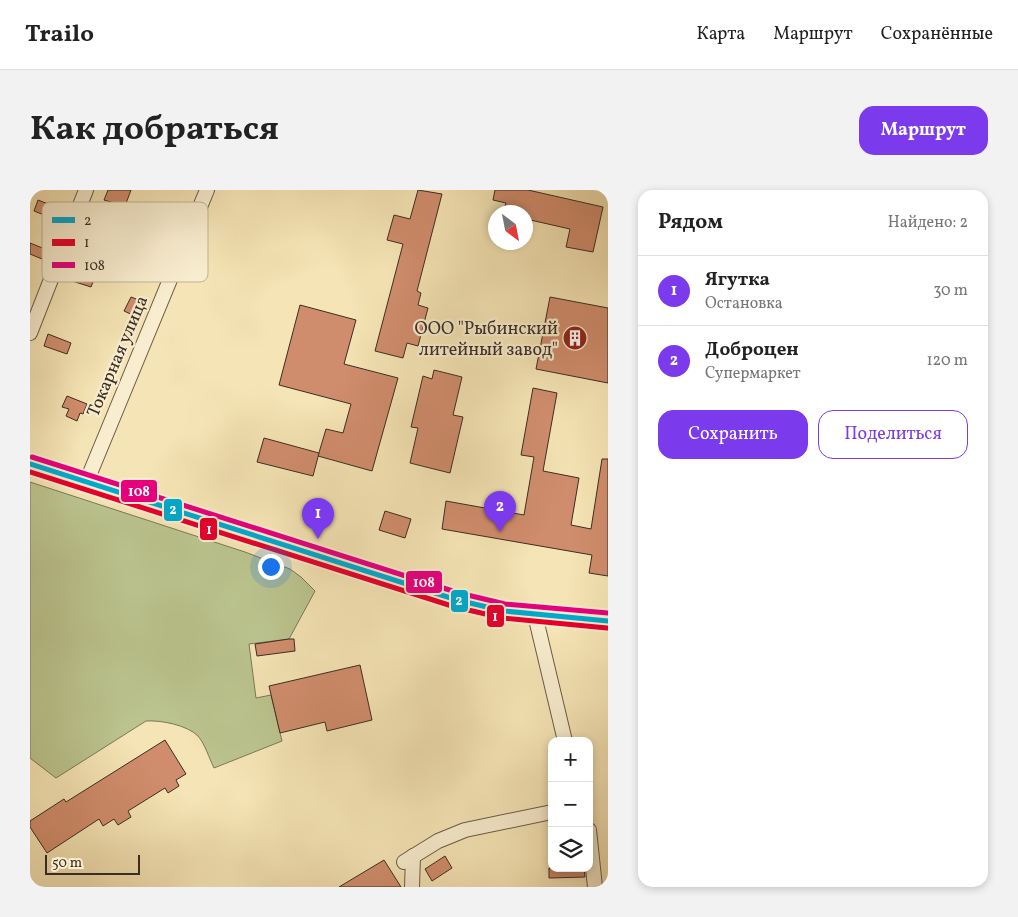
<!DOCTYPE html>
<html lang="ru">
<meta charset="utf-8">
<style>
body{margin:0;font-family:Vollkorn,serif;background:#f2f2f2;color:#222}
.controls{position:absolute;right:15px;bottom:15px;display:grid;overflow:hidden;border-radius:10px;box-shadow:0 2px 8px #0003}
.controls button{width:45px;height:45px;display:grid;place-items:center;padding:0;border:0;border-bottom:1px solid #e0e0e0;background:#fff;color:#222;font:25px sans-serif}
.compass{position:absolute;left:458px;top:15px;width:45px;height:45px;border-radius:50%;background:#fff;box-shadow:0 2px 8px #0003;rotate:148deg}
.scale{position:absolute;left:15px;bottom:12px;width:95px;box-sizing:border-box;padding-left:5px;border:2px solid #3b2d24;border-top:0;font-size:14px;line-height:18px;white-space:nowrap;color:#3b2d24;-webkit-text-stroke:4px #f8edcf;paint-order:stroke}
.you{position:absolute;left:240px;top:376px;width:18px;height:18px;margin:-12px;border:4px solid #fff;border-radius:50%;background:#1a73e8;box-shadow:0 0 0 8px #1a73e833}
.badge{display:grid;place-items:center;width:32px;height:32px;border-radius:50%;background:#7c3aed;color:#fff;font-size:16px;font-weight:700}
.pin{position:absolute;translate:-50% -41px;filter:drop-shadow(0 1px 2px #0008)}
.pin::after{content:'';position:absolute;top:26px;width:18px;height:15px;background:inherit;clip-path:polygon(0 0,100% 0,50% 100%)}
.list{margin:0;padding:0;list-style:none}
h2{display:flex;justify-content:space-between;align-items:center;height:65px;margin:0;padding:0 20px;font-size:21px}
h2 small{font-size:16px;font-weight:400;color:#767676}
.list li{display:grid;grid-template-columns:32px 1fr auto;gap:15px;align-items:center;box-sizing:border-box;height:70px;padding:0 20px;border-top:1px solid #e0e0e0}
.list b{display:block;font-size:19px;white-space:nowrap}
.list p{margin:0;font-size:16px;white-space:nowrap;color:#767676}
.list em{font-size:16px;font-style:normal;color:#767676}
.actions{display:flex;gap:10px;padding:15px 20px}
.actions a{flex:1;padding:11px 0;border:1px solid #7c3aed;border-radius:15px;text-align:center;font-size:18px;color:#7c3aed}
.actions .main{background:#7c3aed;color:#fff}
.icon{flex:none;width:28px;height:28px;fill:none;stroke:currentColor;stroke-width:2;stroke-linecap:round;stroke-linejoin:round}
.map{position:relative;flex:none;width:578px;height:697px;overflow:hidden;border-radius:15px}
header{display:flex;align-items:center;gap:30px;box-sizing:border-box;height:70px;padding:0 25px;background:#fff;border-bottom:1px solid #e0e0e0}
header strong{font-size:24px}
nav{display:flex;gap:28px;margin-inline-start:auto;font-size:18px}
.intro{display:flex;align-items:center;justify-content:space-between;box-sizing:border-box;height:120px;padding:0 30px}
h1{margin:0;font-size:35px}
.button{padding:12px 22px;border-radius:15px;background:#7c3aed;color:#fff;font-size:18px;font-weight:700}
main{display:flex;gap:30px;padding:0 30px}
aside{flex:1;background:#fff;border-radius:15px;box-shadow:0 2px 8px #0003}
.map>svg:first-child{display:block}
</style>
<header>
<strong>Trailo</strong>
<nav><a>Карта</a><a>Маршрут</a><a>Сохранённые</a></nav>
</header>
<div class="intro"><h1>Как добраться</h1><a class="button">Маршрут</a></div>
<main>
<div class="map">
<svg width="578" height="697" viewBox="0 0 578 697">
<rect width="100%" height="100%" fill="#f5e4b5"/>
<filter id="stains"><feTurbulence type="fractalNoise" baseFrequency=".004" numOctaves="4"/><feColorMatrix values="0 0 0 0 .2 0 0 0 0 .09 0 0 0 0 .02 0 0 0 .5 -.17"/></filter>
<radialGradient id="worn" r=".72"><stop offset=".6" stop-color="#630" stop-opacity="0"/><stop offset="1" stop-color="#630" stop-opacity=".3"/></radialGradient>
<path fill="#bbc48e" stroke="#7b7859" d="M0 292 215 362 260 379 271 387 285 401 259 449 219 454 226 508 241 505 252 551 184 578C179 568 175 554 168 546 157 535 131 530 116 531L26 588 0 568Z"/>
<g fill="#d08d6d" stroke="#3b2d24">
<polygon points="78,0 101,0 95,16 74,10"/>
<polygon points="388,0 412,4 387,101 391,103 388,115 398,118 388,156 377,153 373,168 345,161 373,54 357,50 364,25 380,29"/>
<polygon points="465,0 498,0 573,17 563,62 536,57 540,39 496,29 496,22 473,22 476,13 463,10"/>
<polygon points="8,10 31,19 27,30 4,21"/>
<polygon points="0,53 15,59 12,69 0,64"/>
<polygon points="44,69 68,79 61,97 36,89"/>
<polygon points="101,107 114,112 110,124 106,122 105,126 94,121"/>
<polygon points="520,107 578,118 578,193 506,179"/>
<polygon points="270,115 326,130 314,174 368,188 342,281 288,266 296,239 313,243 321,214 249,195"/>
<polygon points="18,144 41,153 37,164 14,156"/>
<polygon points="404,180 432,187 423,225 433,227 420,283 380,273 388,238 381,237 393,186 402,189"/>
<polygon points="503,198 527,203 513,281 549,288 541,335 561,339 572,269 578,269 578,386 559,383 562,365 412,339 416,311 494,325 504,267 491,265"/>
<polygon points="37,206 57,214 53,224 50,223 47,231 36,226 39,219 32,217"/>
<polygon points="234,248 289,263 283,286 227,272"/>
<polygon points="355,321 381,329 375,348 349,340"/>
<polygon points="259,449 264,449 265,461 227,466 225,454"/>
<polygon points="330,475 342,530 297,541 295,532 250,543 239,496"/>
<polygon points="135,550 156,584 146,590 149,596 138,603 135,598 98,621 101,627 88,635 84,629 73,636 69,629 17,663 0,637 0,631 34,609 36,612"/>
<polygon points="415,666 422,678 402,691 395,679"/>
<polygon points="354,670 371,697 309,697"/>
<polygon points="519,678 554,678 555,687 519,688"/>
</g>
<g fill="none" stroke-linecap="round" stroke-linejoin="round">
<defs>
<g id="minor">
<polyline points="0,143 56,0"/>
<polyline points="56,293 177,0"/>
<polyline points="505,425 535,551"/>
<polyline points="559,640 565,697"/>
<polyline points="374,672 408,651 435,640 522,622"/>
<polyline points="382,697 383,666"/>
</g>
<polyline id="tertiary" points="0,274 427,410 474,421 578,431"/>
</defs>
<use href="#minor" stroke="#6a5b48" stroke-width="16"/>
<use href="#tertiary" stroke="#6a5b48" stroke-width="19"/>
<use href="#minor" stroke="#f8edcf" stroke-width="14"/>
<use href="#tertiary" stroke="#f8edcf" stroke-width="18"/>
<defs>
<polyline id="bus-1" points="0,274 427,410 474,421 578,431"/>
<polyline id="bus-2" points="0,282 425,417 473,428 577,438"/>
<polyline id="bus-3" points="2,267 429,403 475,414 578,423"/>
</defs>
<use href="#bus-1" stroke="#f8edcf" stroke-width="9"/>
<use href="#bus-2" stroke="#f8edcf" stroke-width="9"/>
<use href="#bus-3" stroke="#f8edcf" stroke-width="9"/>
<use href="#bus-1" stroke="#00a9ce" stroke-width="5"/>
<use href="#bus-2" stroke="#e4002b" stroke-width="5"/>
<use href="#bus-3" stroke="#e5007d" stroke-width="5"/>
</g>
<defs>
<symbol id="building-disc" viewBox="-11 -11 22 22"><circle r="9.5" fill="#8f2418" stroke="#f8edcf"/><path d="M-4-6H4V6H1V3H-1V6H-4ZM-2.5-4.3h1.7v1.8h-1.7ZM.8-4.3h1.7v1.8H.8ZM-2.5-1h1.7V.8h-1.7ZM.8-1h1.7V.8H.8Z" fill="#fff"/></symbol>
</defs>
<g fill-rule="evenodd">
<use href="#building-disc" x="531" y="134" width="28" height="28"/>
</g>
<g text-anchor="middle" stroke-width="4.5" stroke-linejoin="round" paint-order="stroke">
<g font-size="18" fill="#3b2d24" stroke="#f8edcf" text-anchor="end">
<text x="528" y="144">ООО "Рыбинский<tspan x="528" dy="21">литейный завод"</tspan></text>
</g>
<g font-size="18" fill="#3b2d24" stroke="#f8edcf">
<text transform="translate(87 166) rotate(-67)" y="6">Токарная улица</text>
</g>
</g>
<rect x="12" y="12" width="166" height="80" rx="8" fill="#f8edcf" stroke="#bfb39c" stroke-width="1"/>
<rect x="22" y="27" width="23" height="6" fill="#00a9ce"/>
<rect x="22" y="49" width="23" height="7" fill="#e4002b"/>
<rect x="22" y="72" width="23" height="6" fill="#e5007d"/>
<g font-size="14" fill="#3b2d24">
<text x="54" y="35">2</text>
<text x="54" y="57">1</text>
<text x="54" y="80">108</text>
</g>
<g stroke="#f8edcf" stroke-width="2">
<rect x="90" y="289" width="38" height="24" rx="5" fill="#e5007d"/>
<rect x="133" y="308" width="20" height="24" rx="5" fill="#00a9ce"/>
<rect x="169" y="327" width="19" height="24" rx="5" fill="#e4002b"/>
<rect x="375" y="380" width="38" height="24" rx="5" fill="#e5007d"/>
<rect x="420" y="399" width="19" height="24" rx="5" fill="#00a9ce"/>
<rect x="456" y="414" width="19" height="24" rx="5" fill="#e4002b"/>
</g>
<g font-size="14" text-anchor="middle" font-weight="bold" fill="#fff">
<text x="109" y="306">108</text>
<text x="143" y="324">2</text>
<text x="179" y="344">1</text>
<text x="394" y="397">108</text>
<text x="429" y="415">2</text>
<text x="465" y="431">1</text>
</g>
<rect width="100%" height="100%" filter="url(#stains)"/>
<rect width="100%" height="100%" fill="url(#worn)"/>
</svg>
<div class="controls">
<button>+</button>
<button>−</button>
<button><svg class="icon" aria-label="layers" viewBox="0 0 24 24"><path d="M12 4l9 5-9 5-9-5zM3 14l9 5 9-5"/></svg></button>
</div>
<svg class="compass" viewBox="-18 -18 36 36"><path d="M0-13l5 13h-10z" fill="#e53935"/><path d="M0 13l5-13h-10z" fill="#767676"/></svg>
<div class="scale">50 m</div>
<div class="you"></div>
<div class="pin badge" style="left:288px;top:349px">1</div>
<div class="pin badge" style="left:470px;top:342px">2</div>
</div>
<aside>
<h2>Рядом<small>Найдено: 2</small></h2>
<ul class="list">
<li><span class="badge">1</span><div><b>Ягутка</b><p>Остановка</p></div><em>30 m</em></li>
<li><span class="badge">2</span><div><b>Доброцен</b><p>Супермаркет</p></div><em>120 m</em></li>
</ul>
<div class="actions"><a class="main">Сохранить</a><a>Поделиться</a></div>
</aside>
</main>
